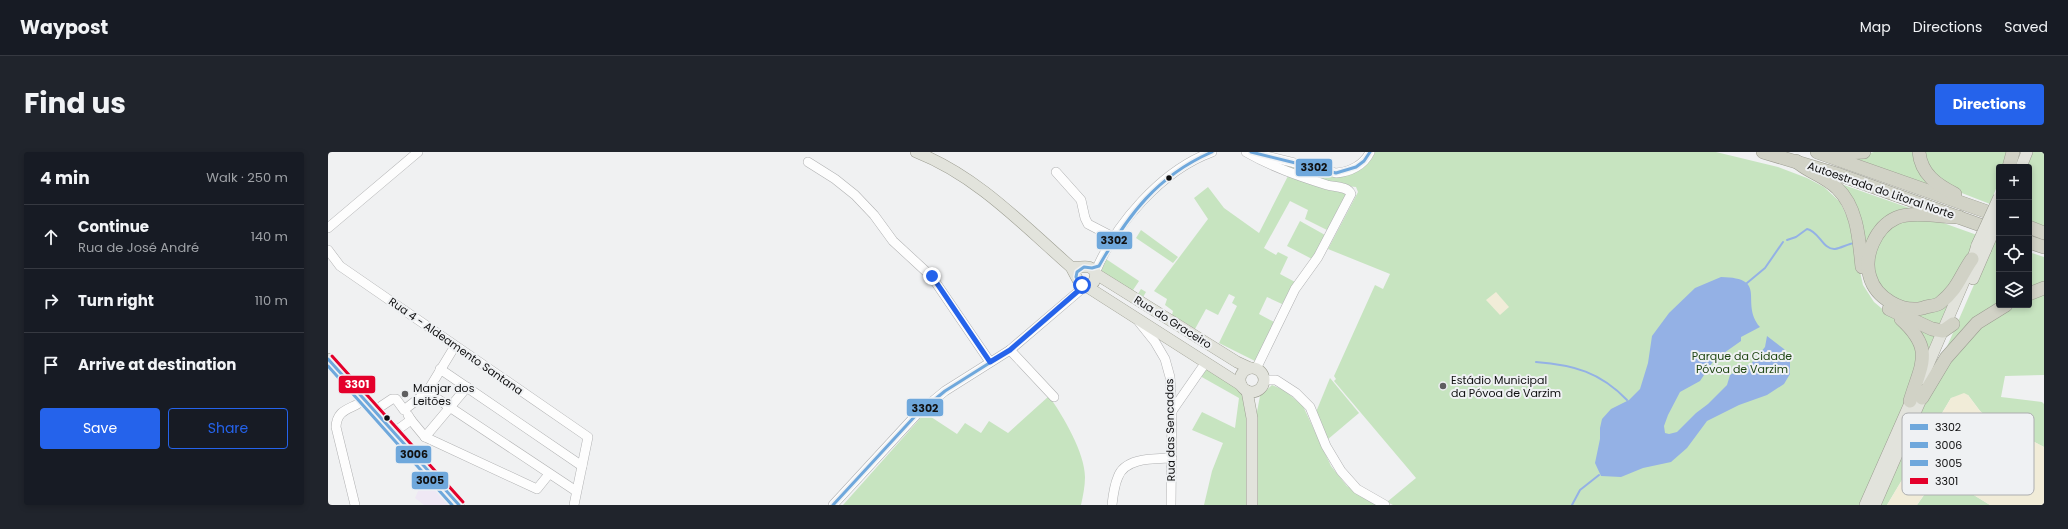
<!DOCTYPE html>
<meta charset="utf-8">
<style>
body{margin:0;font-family:Poppins,sans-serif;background:#20242c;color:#f1f3f6}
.controls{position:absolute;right:12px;top:12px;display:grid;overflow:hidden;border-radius:4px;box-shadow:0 2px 6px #0003}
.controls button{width:36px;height:36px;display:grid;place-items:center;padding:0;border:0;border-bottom:1px solid #363941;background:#171b24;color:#f1f3f6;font:20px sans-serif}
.stop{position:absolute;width:12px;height:12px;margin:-9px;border:3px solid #2563eb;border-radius:50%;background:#fff}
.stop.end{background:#2563eb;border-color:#fff;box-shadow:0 1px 4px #0008}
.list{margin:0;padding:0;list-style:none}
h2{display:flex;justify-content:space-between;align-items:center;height:52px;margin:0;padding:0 16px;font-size:17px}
h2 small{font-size:13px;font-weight:400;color:#9ea1a6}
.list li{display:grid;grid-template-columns:26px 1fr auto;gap:12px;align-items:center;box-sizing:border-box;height:64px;padding:0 16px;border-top:1px solid #363941}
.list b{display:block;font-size:15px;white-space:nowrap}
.list p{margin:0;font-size:13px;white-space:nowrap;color:#9ea1a6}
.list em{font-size:13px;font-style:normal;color:#9ea1a6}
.actions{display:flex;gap:8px;padding:12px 16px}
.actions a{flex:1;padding:9px 0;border:1px solid #2563eb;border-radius:4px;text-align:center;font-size:14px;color:#2563eb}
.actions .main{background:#2563eb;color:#fff}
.icon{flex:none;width:22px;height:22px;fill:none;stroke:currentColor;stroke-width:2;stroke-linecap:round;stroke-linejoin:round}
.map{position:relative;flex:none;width:1716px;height:353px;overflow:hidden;border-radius:4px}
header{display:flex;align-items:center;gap:24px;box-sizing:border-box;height:56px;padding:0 20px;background:#171b24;border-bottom:1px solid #363941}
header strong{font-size:19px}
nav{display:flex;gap:22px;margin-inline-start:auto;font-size:14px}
.intro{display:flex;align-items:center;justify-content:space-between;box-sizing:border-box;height:96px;padding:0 24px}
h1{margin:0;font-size:28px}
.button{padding:10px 18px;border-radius:4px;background:#2563eb;color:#fff;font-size:14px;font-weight:700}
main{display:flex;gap:24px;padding:0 24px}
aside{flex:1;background:#171b24;border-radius:4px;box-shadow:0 2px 6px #0003}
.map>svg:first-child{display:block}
</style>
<header>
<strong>Waypost</strong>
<nav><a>Map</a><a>Directions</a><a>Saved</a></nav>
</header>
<div class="intro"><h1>Find us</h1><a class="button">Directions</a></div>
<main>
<aside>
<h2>4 min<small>Walk · 250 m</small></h2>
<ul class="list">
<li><svg class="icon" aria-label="ahead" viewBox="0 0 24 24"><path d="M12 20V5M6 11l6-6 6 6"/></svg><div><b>Continue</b><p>Rua de José André</p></div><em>140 m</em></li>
<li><svg class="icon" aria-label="right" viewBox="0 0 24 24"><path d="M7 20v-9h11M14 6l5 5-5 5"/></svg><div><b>Turn right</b></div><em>110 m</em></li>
<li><svg class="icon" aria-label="arrive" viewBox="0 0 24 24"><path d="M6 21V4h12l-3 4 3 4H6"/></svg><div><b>Arrive at destination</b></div></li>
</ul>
<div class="actions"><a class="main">Save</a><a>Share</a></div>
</aside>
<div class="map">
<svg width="1716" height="353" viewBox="0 0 1716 353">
<rect width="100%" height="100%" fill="#f0f1f2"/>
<polygon fill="#efe8f4" points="97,323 124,353 96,353 87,346"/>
<g fill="#c7e4c0">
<path d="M1047 0H1388L1450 15 1479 26 1496 35 1512 50 1520 67 1535 133 1546 150 1584 182 1592 213 1533 353H1065L1059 350 1088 326 1006 229 1008 227 1006 224 1047 133 1055 137 1062 122 1000 97 1030 40 1028 35 1008 33 939 7C974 17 1026 44 1047 0Z"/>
<polygon points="1546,0 1587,0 1604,35 1526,6"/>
<polygon points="1595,0 1680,0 1677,15 1671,15 1671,29 1662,52 1621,36 1601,18"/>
<polygon points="1704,0 1716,0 1716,74 1701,68 1701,15 1697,15"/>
<polygon points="961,22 1018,42 999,78 977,67 980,58 962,49 936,96 948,103 950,100 960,105 952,122 967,130 954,152 939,145 931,162 946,170 927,209 891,191 909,154 904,151 907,145 901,142 890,163 878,157 867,177 844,163 845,159 837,153 839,147 826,139 880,67 866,46 880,35 896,56 931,81"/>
<path d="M1510 31 1587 58C1504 70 1537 173 1595 160 1607 157 1614 150 1624 145L1612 174C1601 177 1591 169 1581 164 1568 158 1555 152 1546 140 1533 124 1536 103 1534 84 1531 64 1523 47 1509 33Z"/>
<path d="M1578 67 1607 68 1649 83C1639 104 1631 129 1611 145 1592 160 1554 148 1546 126 1540 109 1549 90 1559 78 1563 73 1572 70 1578 67Z"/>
<polygon points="972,69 997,83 984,107 959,94"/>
<polygon points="813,78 850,105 845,111 808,86"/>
<polygon points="1666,87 1671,89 1671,151 1614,206"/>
<polygon points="1701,100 1716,105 1716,132 1701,137"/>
<polygon points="778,107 811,129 805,138 810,142 813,137 818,140 815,145 774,120 773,117"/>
<path d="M1716 140V223L1677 224 1673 245 1714 250 1716 252V295L1695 284 1673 277 1652 259 1640 243 1623 246 1559 353H1553C1580 292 1616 181 1683 154 1688 152 1696 153 1701 153V145Z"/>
<polygon points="1586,173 1609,182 1599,204"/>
<path d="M880 214C900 227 911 232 920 255L918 353H876L884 319 895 291 864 278 874 260 907 276 911 246 872 224Z"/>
<polygon points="1002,226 1031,261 999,288 988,260"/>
<polygon points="944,233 956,238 975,254 1003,314 1019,334 1048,353 927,353 928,265 932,244"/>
<path d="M721 244C735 264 757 301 757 325 757 334 755 344 753 353H515L597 261 629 282 637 271 653 281 661 269 680 281Z"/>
<polygon points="1613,325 1618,326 1662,353 1589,353 1604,332"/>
</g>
<g fill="#f1ecd8">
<polygon points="1168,140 1181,155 1172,163 1158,148"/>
<path d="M1636 241 1640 243 1652 259 1673 277 1695 284 1716 295V353H1662L1618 326C1605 325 1596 343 1589 353H1559L1623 246Z"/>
</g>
<path fill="#94b1e5" d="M1393 125C1442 126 1411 150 1432 175L1413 185V189L1386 208 1372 229 1352 240 1340 263 1336 274 1337 281 1341 282 1349 280 1368 261 1380 252 1399 233 1402 223 1417 214 1422 213 1437 195 1439 184 1456 197 1462 207V222L1456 232 1439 243 1411 253 1379 269 1359 296 1343 310 1315 316 1293 325 1273 324 1267 311 1272 287V276L1274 267 1283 257 1301 248 1312 237 1320 211 1324 184 1341 161 1367 136Z"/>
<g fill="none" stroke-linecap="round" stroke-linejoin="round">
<g stroke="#94b1e5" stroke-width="2">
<path d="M1459 88 1468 85 1479 77C1491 79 1495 98 1507 97 1513 96 1520 92 1526 91"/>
<polyline points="1419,131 1437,116 1455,90"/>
<path d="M1208 210C1246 213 1272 220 1299 248"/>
<polyline points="1244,353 1252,338 1271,323"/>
</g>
<defs>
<g id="minor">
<path d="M918 0C944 15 971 24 999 33 1006 35 1020 34 1023 42L990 105 967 137 928 217"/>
<path d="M926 1 1008 21C1022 20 1036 13 1042 0"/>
<polyline points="480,10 507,27 527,43 546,63 565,89 604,125 662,210"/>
<polyline points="728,20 753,48 757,66 760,72 787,86"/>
<polyline points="0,76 90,0"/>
<polyline points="0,98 12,114 260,285 246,353"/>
<path d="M767 121C787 72 834 18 884 0"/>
<polyline points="811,170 827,190 837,207 842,225 844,259 843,353"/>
<polyline points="682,198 726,245"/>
<polyline points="112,217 254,314"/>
<polyline points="936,228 948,228 968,241 982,255 998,294 1013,319 1029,337 1057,353"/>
<polyline points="99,240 248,339"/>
<polyline points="46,259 64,247 68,247 76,258 99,240 127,194"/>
<polyline points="844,259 878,210"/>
<polyline points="83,268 97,285 209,337 221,322"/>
<polyline points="65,281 83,268 80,263"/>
<polyline points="97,285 139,235"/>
<path d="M27 353 8 275C9 256 23 258 36 248"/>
<polyline points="505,353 589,262 617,239 682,198 757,134"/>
<path d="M784 353C785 344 786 334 790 325 797 305 827 307 844 306"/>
</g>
<g id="major">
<path d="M588 0C649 24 694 72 743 115L752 132 758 134 766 130 768 122C763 110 753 117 743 115"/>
<polyline points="1693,15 1699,0"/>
<polyline points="768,122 909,210 922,216"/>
<polyline points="1645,127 1658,97"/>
<polyline points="758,134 913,233"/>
<polyline points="0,207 131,353"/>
<circle cx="924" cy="228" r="12"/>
<polyline points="1594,227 1643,113 1649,93"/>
<polyline points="919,239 924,266 924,353"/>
<polyline points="1537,353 1586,242"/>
<polyline points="1547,353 1597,238"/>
</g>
<g id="highway">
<polyline points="1435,0 1512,23 1669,79"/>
<polyline points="1489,0 1671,64"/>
<polyline points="1507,0 1516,1 1536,0"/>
<path d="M1591 0C1593 22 1609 33 1627 42"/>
<path d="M1468 9C1480 20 1497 24 1509 36 1530 56 1531 88 1534 115"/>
<polyline points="1681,15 1685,0"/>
<path d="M1631 65C1614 65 1584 59 1568 66 1548 75 1535 104 1542 125 1548 146 1574 161 1595 156 1600 154 1608 154 1612 151 1630 137 1632 124 1644 107"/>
<polyline points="1701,75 1716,81"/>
<polyline points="1701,90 1716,95"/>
<polyline points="1701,142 1716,136"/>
<polyline points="1561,157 1604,177 1615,179 1625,172"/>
<path d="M1573 167C1607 198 1593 212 1582 249"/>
<polyline points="1594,246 1618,206 1649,171 1678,153"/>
</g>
</defs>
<use href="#minor" stroke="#b0b1b2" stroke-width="10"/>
<use href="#major" stroke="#9c9d91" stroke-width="12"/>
<use href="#highway" stroke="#9c9d91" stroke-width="14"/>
<use href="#minor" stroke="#fdfdfd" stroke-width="9"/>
<use href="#major" stroke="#e2e3dc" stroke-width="11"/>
<use href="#highway" stroke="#d1d2c6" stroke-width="13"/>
<defs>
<g id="major-bridge">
<polyline points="1649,93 1671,45"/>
<polyline points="1658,97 1671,67"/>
</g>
</defs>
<use href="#major-bridge" stroke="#9c9d91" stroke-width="12" stroke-linecap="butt"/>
<use href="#major-bridge" stroke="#e2e3dc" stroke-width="11"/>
<defs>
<g id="bus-1">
<polyline points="923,0 1008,21 1028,15 1036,9 1042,0"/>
<path d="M505 353 589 262 617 239 682 198 750 139 752 132 748 125 749 120 756 115 764 116 771 114C800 63 829 24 884 0"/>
</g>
<polyline id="bus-2" points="0,207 131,353"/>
<polyline id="bus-3" points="0,214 124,353"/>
<polyline id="bus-4" points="4,204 135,350"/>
</defs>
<use href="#bus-1" stroke="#eff1f3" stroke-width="6"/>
<use href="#bus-2" stroke="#eff1f3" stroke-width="6"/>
<use href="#bus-3" stroke="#eff1f3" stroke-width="6"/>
<use href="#bus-4" stroke="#eff1f3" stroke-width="6"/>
<use href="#bus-1" stroke="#6fa8dc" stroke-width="3"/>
<use href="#bus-2" stroke="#6fa8dc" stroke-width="3"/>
<use href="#bus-3" stroke="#6fa8dc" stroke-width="3"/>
<use href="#bus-4" stroke="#e4002b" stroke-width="3"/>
</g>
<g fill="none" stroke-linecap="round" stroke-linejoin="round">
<polyline stroke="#2563eb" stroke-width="5" points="604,124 662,210 682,198 750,139 752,132 754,133"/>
</g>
<g fill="#0f0f10" stroke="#eff1f3" stroke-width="1.5">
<circle cx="841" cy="26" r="3.5"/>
<circle cx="59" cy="266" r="3.5"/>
</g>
<g fill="#5e5e5f" stroke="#eff1f3" stroke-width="1.5">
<circle cx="1115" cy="234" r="4"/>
<circle cx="77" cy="242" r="4"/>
</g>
<g text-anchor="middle" stroke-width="4" stroke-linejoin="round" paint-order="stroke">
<g font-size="11" fill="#0f0f10" stroke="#eff1f3">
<text transform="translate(1553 38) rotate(19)" y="4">Autoestrada do Litoral Norte</text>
<text transform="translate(845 170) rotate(32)" y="4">Rua do Graceiro</text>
<text transform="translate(128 194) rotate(35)" y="4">Rua 4 - Aldeamento Santana</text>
<text transform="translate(842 278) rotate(-91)" y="4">Rua das Sencadas</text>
</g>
<g font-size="11" fill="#204714" stroke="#eff1f3">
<text x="1414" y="208">Parque da Cidade<tspan x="1414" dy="13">Póvoa de Varzim</tspan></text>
</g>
<g font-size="11" fill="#0f0f10" stroke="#eff1f3" text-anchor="start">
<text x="1123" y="232">Estádio Municipal<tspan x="1123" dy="13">da Póvoa de Varzim</tspan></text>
<text x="85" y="240">Manjar dos<tspan x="85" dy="13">Leitões</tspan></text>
</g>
</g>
<rect x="1574" y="261" width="132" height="82" rx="6" fill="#eff1f3" stroke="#acadaf" stroke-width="1"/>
<rect x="1582" y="272" width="18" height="6" fill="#6fa8dc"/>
<rect x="1582" y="290" width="18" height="6" fill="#6fa8dc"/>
<rect x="1582" y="308" width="18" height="6" fill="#6fa8dc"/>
<rect x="1582" y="326" width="18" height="6" fill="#e4002b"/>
<g font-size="11" fill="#0f0f10">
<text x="1607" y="279">3302</text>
<text x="1607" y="297">3006</text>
<text x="1607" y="315">3005</text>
<text x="1607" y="333">3301</text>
</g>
<g stroke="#eff1f3" stroke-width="1.5">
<rect x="967" y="6" width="38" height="19" rx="4" fill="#6fa8dc"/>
<rect x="768" y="79" width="37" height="19" rx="4" fill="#6fa8dc"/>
<rect x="10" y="223" width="38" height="19" rx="4" fill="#e4002b"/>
<rect x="578" y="246" width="38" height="19" rx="4" fill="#6fa8dc"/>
<rect x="67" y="293" width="37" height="19" rx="4" fill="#6fa8dc"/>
<rect x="83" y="319" width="38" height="19" rx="4" fill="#6fa8dc"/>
</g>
<g font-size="11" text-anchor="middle" font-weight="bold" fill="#fff">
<text x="29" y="236">3301</text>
</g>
<g font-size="11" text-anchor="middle" font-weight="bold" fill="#111">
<text x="986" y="19">3302</text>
<text x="786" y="92">3302</text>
<text x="597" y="260">3302</text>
<text x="86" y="306">3006</text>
<text x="102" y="332">3005</text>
</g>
</svg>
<div class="controls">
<button>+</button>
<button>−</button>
<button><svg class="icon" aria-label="locate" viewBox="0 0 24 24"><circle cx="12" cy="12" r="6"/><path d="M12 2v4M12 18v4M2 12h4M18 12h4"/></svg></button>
<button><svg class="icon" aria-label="layers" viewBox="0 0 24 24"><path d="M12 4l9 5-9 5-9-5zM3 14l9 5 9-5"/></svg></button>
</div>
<div class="stop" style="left:754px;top:133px"></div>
<div class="stop end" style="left:604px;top:124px"></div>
</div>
</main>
